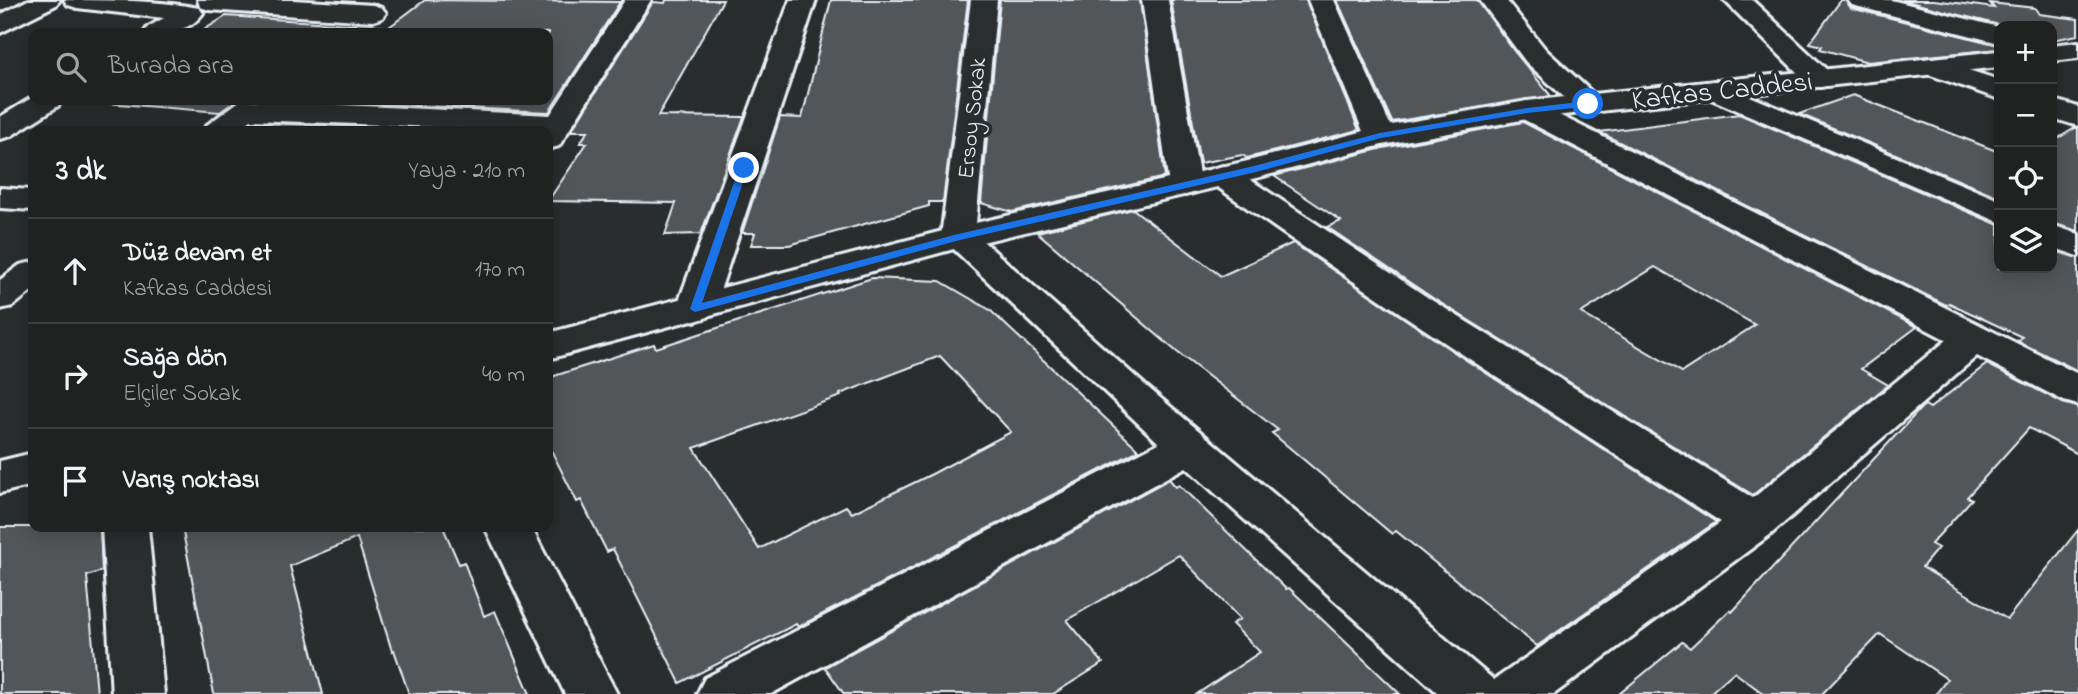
<!DOCTYPE html>
<html lang="tr">
<meta charset="utf-8">
<style>
body{margin:0;font-family:"Indie Flower",sans-serif;background:#2d2f2f;color:#f1f3f6}
.controls{position:absolute;right:21px;top:21px;display:grid;overflow:hidden;border-radius:14px;box-shadow:0 4px 18px #0003}
.controls button{width:63px;height:63px;display:grid;place-items:center;padding:0;border:0;border-bottom:2px solid #3d3f40;background:#202222;color:#f1f3f6;font:35px sans-serif}
.stop{position:absolute;width:21px;height:21px;margin:-16px;border:5px solid #1a73e8;border-radius:50%;background:#fff}
.stop.end{background:#1a73e8;border-color:#fff;box-shadow:0 2px 7px #0008}
.list{margin:0;padding:0;list-style:none}
h2{display:flex;justify-content:space-between;align-items:center;height:91px;margin:0;padding:0 28px;font-size:30px}
h2 small{font-size:23px;font-weight:400;color:#a2a4a5}
.list li{display:grid;grid-template-columns:46px 1fr auto;gap:21px;align-items:center;box-sizing:border-box;height:105px;padding:0 28px;border-top:2px solid #3d3f40}
.list b{display:block;font-size:26px;white-space:nowrap}
.list p{margin:0;font-size:23px;white-space:nowrap;color:#a2a4a5}
.list em{font-size:23px;font-style:normal;color:#a2a4a5}
.icon{flex:none;width:38px;height:38px;fill:none;stroke:currentColor;stroke-width:2;stroke-linecap:round;stroke-linejoin:round}
.map{position:relative;flex:none;width:2078px;height:694px;overflow:hidden}
.search{position:absolute;background:#202222;box-shadow:0 4px 18px #0003;left:28px;top:28px;width:525px;height:77px;display:flex;align-items:center;gap:18px;box-sizing:border-box;padding:0 24px;border-radius:14px;color:#a2a4a5;font-size:26px}
.panel{position:absolute;background:#202222;box-shadow:0 4px 18px #0003;left:28px;top:126px;width:525px;height:406px;border-radius:14px}
.map>svg:first-child{display:block}
</style>
<div class="map">
<svg width="2078" height="694" viewBox="0 0 2078 694">
<rect width="100%" height="100%" fill="#2a2d2e"/>
<filter id="ink" filterUnits="userSpaceOnUse"><feTurbulence type="fractalNoise" baseFrequency=".0143" numOctaves="2"/><feDisplacementMap in="SourceGraphic" scale="14" xChannelSelector="R" yChannelSelector="G"/><feConvolveMatrix kernelMatrix="1 2 1 2 8 2 1 2 1" color-interpolation-filters="sRGB"/></filter>
<g filter="url(#ink)">
<g fill="#535759" stroke="#e8f1f8" stroke-width="2" fill-rule="evenodd">
<polygon points="425,0 620,2 549,112 290,100 548,100 548,33 199,33 226,16 389,27"/>
<polygon points="666,0 723,0 658,116 744,117 701,234 665,235 676,203 548,201 587,143 580,143 588,131 571,131 653,2 665,3"/>
<polygon points="831,0 968,0 943,202 929,202 929,206 789,245 751,245 755,233 742,233 780,117 802,118"/>
<polygon points="1000,0 1140,0 1165,177 1012,212 981,203"/>
<polygon points="1171,0 1306,0 1359,130 1247,158 1242,155 1200,163"/>
<polygon points="1337,0 1477,0 1514,51 1551,96 1392,122"/>
<polygon points="1841,0 1845,0 1851,8 1999,45 1999,49 1868,62 1820,49 1822,46 1810,43"/>
<polygon points="1902,0 1934,0 1994,8 1990,3 2035,8 2039,14 2078,19 2078,35 2052,40 2052,26 2001,26"/>
<polygon points="1853,95 1999,152 1999,197 1799,114"/>
<polygon points="96,100 237,100 220,112 93,102"/>
<polygon points="1739,114 1999,225 1999,268 2052,268 2052,250 2078,258 2078,371 2017,341 2022,337 1949,303 1946,305 1599,132"/>
<path d="M1523 122 1917 327 1861 369 1888 385 1753 495 1434 299 1327 227 1341 221 1274 176 1383 148ZM1655 267 1755 325 1682 372 1581 313Z"/>
<polygon points="263,123 484,131 253,131"/>
<polygon points="2075,128 2078,128 2078,231 2052,223 2052,142"/>
<polygon points="1133,209 1221,276 1293,243 1463,358 1716,522 1537,646 1396,531 1392,534 1272,433 1278,430 1177,352 1037,232"/>
<path d="M872 278 940 281 990 310 1139 450 798 627 796 624 680 683 613 549 607 552 581 500 577 502 548 444V378L654 344 656 348ZM940 356 1011 432 932 474 852 513 846 506 759 549 694 448 841 396 840 394Z"/>
<polygon points="1987,364 2063,403 2078,407 2078,454 2029,428 1967,497 1972,499 1931,544 1938,548 1922,567 2007,619 2078,530 2078,694 1936,694 1947,679 1880,634 1822,694 1764,694 1734,672 1709,694 1619,694 1682,642 1690,648 1730,610 1732,612 1921,408 1925,405 1930,408"/>
<polygon points="1169,479 1176,487 1179,485 1286,589 1289,588 1400,694 1197,694 1260,652 1232,624 1240,619 1179,555 1067,620 1103,663 1053,694 844,694 825,667"/>
<polygon points="0,527 100,527 102,571 87,576 97,694 0,694"/>
<polygon points="182,527 443,527 459,564 464,562 484,616 495,611 530,694 409,694 394,650 392,651 357,538 290,566 323,694 214,694"/>
</g>
<g fill="none" stroke-linecap="round" stroke-linejoin="round">
<defs>
<g id="minor">
<polygon points="28,0 60,0 56,5 0,33 0,15"/>
<path d="M64 0C109 0 156 0 199 8L203 13C189 33 166 33 144 33L148 27 164 18 77 8 68 5Z"/>
<polygon points="198,0 293,0 373,5 382,8 386,13 382,18 373,21 209,10 200,7"/>
<polygon points="625,0 651,0 559,146 548,149 548,131 251,120 237,131 203,131 207,125 241,100 550,115"/>
<polygon points="790,0 816,0 714,309 708,317 695,321 682,317 676,309"/>
<path d="M971 0H997L975 234 1146 386 1494 680 1721 522C1549 412 1378 301 1212 183L1207 176 1212 169 1223 166 1234 169 1433 301 1753 498 1947 340 1517 116 1512 110 1517 104 1527 101 1537 104 2078 374V405L2064 401 1977 356 1771 534 1554 694H1439L1186 467 771 694H697L705 678 1159 443 941 237Z"/>
<polygon points="1142,0 1168,0 1201,185 1196,192 1185,195 1174,192 1169,185"/>
<polygon points="1308,0 1334,0 1395,136 1391,142 1380,145 1369,142 1365,136"/>
<polygon points="1480,0 1506,0 1546,50 1598,98 1603,104 1598,110 1588,113 1578,110 1526,62"/>
<polygon points="1724,0 1752,0 1830,73 1834,79 1830,85 1820,87 1810,85"/>
<polygon points="1848,0 1891,0 1999,27 1999,43 1852,5"/>
<polygon points="1932,58 1999,80 1999,99 1922,72 1918,66 1922,60"/>
<polygon points="1714,81 1999,200 1999,222 1704,96 1700,90 1704,84"/>
<polygon points="33,97 33,100 62,100 58,106 11,136 0,139 0,117"/>
<polygon points="2052,99 2078,107 2078,126 2052,118"/>
<polygon points="0,188 33,190 33,210 0,208"/>
<polygon points="2052,225 2078,234 2078,256 2052,247"/>
<polygon points="33,262 33,290 13,306 0,309 0,280 20,265"/>
<polygon points="102,527 148,527 164,694 112,694"/>
<polygon points="485,527 531,527 617,694 565,694"/>
</g>
<g id="tertiary">
<polygon points="2078,42 2078,58 2052,61 2052,45"/>
<polygon points="1999,51 1999,67 1527,119 1382,145 1256,178 965,246 548,359 548,333 958,227 1252,160 1380,127 1527,101"/>
<polygon points="33,453 33,485 0,493 0,461"/>
</g>
</defs>
<use href="#minor" stroke="#e8f1f8" stroke-width="6"/>
<use href="#tertiary" stroke="#e8f1f8" stroke-width="6"/>
<use href="#minor" fill="#2a2d2e" fill-rule="evenodd"/>
<use href="#tertiary" fill="#2a2d2e" fill-rule="evenodd"/>
</g>
</g>
<polygon fill="#1a73e8" points="1588,101 1592,106 1527,113 1381,138 1256,172 960,240 695,312 690,309 739,168 744,165 748,168 702,303 954,235 1254,166 1380,133 1527,108"/>
<g text-anchor="middle" stroke-width="7" stroke-linejoin="round" paint-order="stroke">
<g font-size="23" fill="#e8f1f8" stroke="#2a2d2e">
<text transform="translate(971 118) rotate(-84)" y="8">Ersoy Sokak</text>
</g>
<g font-size="28" fill="#e8f1f8" stroke="#2a2d2e">
<text transform="translate(1722 89) rotate(-6)" y="10">Kafkas Caddesi</text>
</g>
</g>
</svg>
<div class="controls">
<button>+</button>
<button>−</button>
<button><svg class="icon" aria-label="locate" viewBox="0 0 24 24"><circle cx="12" cy="12" r="6"/><path d="M12 2v4M12 18v4M2 12h4M18 12h4"/></svg></button>
<button><svg class="icon" aria-label="layers" viewBox="0 0 24 24"><path d="M12 4l9 5-9 5-9-5zM3 14l9 5 9-5"/></svg></button>
</div>
<div class="stop" style="left:1588px;top:104px"></div>
<div class="stop end" style="left:744px;top:168px"></div>
<div class="search"><svg class="icon" aria-label="search" viewBox="0 0 24 24"><circle cx="10" cy="10" r="6"/><path d="M15 15l6 6"/></svg>Burada ara</div>
<section class="panel">
<h2>3 dk<small>Yaya · 210 m</small></h2>
<ul class="list">
<li><svg class="icon" aria-label="ahead" viewBox="0 0 24 24"><path d="M12 20V5M6 11l6-6 6 6"/></svg><div><b>Düz devam et</b><p>Kafkas Caddesi</p></div><em>170 m</em></li>
<li><svg class="icon" aria-label="right" viewBox="0 0 24 24"><path d="M7 20v-9h11M14 6l5 5-5 5"/></svg><div><b>Sağa dön</b><p>Elçiler Sokak</p></div><em>40 m</em></li>
<li><svg class="icon" aria-label="arrive" viewBox="0 0 24 24"><path d="M6 21V4h12l-3 4 3 4H6"/></svg><div><b>Varış noktası</b></div></li>
</ul>
</section>
</div>
